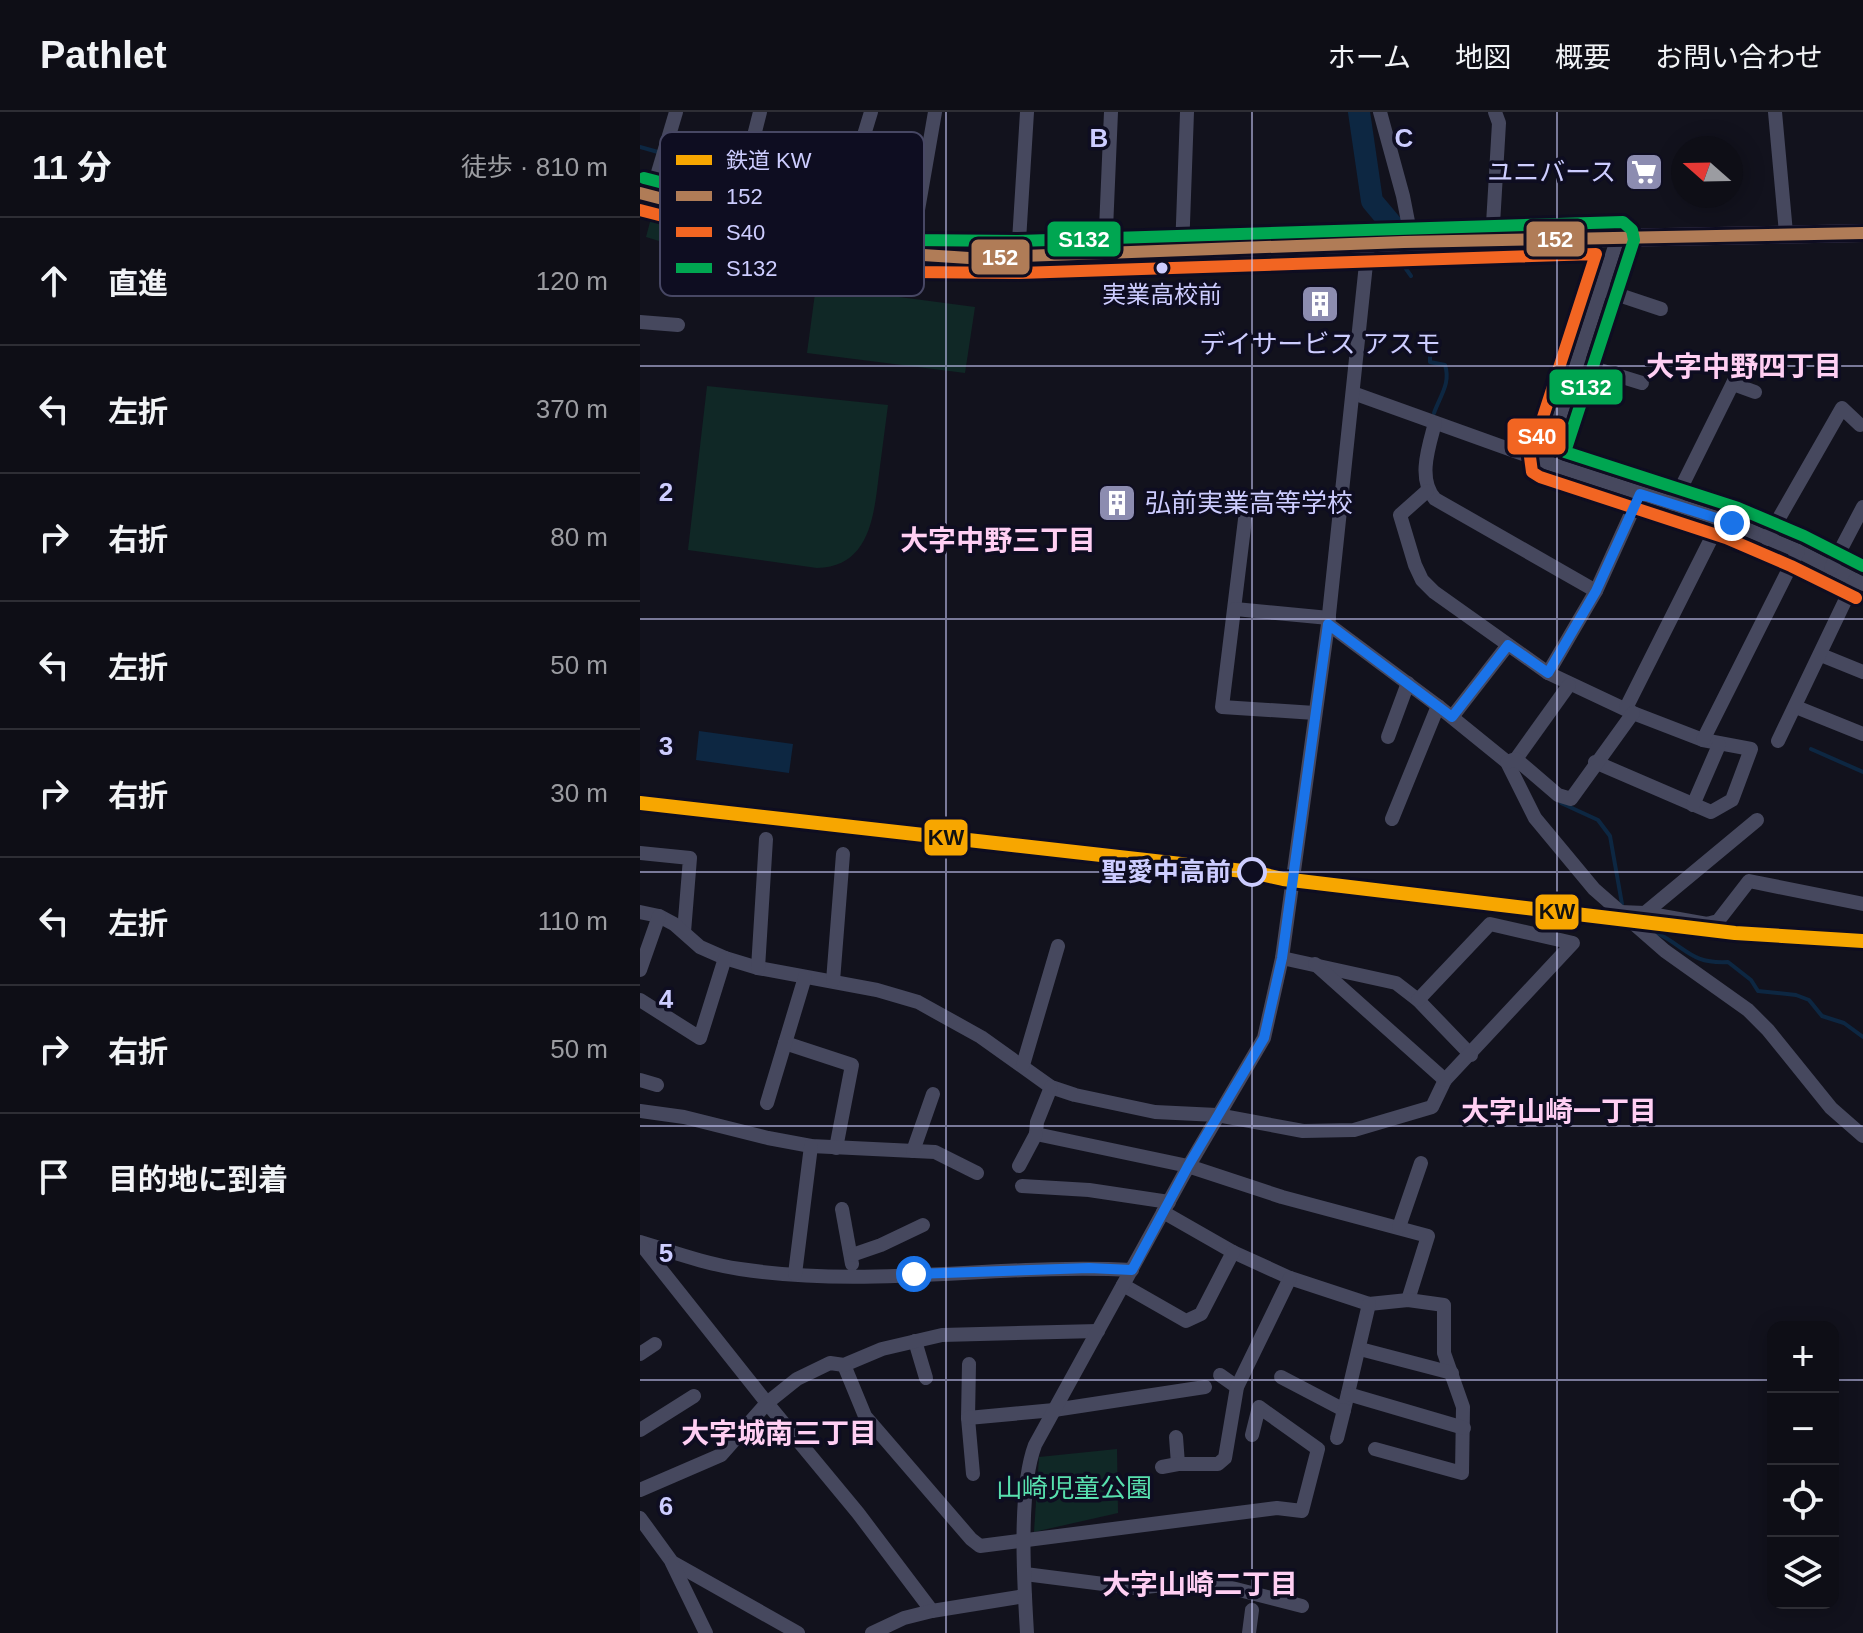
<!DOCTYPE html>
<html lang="ja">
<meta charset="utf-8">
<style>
body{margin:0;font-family:Helvetica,"Noto Sans JP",sans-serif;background:#17171f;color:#f1f3f6}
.controls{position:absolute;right:24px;bottom:24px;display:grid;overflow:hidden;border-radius:16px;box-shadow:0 4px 20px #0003}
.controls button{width:72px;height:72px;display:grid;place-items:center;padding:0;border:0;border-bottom:2px solid #2e2e35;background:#0e0e16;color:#f1f3f6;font:40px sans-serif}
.compass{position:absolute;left:1031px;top:24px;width:72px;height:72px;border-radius:50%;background:#0e0e16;box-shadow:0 4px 20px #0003;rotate:290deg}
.stop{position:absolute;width:24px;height:24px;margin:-18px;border:6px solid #1a73e8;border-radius:50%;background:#fff}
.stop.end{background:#1a73e8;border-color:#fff;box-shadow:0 2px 8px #0008}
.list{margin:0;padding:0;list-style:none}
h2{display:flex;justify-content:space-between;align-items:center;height:104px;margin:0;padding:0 32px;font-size:34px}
h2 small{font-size:26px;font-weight:400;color:#9b9ca1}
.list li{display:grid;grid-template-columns:52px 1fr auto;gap:24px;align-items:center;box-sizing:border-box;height:128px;padding:0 32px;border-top:2px solid #2e2e35}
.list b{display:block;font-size:30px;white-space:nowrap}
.list em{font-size:26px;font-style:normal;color:#9b9ca1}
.icon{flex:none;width:44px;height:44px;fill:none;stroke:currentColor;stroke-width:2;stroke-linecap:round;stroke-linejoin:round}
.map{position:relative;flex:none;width:1223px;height:1521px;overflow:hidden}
header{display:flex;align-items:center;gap:48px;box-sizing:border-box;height:112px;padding:0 40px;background:#0e0e16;border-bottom:2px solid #2e2e35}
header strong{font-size:38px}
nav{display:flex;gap:44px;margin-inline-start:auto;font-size:28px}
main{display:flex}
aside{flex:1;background:#0e0e16}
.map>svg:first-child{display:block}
</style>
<header>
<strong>Pathlet</strong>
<nav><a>ホーム</a><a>地図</a><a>概要</a><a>お問い合わせ</a></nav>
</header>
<main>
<aside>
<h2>11 分<small>徒歩 · 810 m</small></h2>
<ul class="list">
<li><svg class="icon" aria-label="ahead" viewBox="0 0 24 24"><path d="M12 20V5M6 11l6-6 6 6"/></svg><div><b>直進</b></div><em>120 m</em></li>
<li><svg class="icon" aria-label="left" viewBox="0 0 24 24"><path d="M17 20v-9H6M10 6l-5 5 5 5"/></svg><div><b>左折</b></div><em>370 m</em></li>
<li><svg class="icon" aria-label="right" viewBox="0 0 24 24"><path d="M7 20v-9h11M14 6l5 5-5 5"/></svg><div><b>右折</b></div><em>80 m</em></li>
<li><svg class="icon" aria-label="left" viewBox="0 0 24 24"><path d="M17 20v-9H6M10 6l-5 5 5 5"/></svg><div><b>左折</b></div><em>50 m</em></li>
<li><svg class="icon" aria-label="right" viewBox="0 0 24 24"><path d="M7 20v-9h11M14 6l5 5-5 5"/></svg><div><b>右折</b></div><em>30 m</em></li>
<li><svg class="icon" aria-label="left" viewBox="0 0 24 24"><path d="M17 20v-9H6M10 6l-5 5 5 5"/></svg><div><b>左折</b></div><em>110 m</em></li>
<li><svg class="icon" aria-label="right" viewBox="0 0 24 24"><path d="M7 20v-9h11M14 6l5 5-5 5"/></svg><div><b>右折</b></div><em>50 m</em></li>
<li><svg class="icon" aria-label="arrive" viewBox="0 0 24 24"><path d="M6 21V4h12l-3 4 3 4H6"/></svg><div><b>目的地に到着</b></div></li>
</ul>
</aside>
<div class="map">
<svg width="1223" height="1521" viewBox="0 0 1223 1521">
<rect width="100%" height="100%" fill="#12121d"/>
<g fill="#102826">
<polygon points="14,95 144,133 151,137 149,151 140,163 134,164 6,125"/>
<polygon points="176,174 335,195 325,261 167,241"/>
<path d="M67 274 248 293C245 316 242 339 239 362 234 403 230 455 177 456L48 438Z"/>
<polygon points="477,1337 478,1401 394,1420 399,1345"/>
</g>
<polygon fill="#0d2742" points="59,619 153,632 149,661 56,648"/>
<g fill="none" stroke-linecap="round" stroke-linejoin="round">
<g stroke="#0d2742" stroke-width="4">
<polyline points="0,35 18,40"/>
<polyline points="29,43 100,60"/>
<polyline points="109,62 185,80 196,88 191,107"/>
<polyline points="758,134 757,144 771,164"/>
<polyline points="187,143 194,156 222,174"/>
<path d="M783 225 790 231V250L805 253C811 271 800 284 794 301"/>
<polyline points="1171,637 1223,660"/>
<polyline points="921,691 958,708 970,724 982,792"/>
<path d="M1017 821C1047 836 1051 852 1088 850L1111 868 1118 879 1156 883 1169 888 1182 904 1204 911 1223 925"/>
</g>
<polyline stroke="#0d2742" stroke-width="22" points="719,0 732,89 758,120"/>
<g stroke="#46485e" stroke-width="14">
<polyline points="740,0 763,84 772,130"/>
<polyline points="1135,0 1146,121"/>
<polyline points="11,84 36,0"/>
<polyline points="93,106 120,0"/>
<polyline points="852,129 859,11 855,0"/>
<polyline points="191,131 231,0"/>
<polyline points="542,139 547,0"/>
<polyline points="465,141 471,0"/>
<polyline points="270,144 295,0"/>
<polyline points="378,145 387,0"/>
<polyline points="961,177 1021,197"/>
<polyline points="0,210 38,213"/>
<polyline points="937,251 1002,271"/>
<polyline points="1093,272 1115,280"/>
<polyline points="713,281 905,350 1092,411 1158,439 1223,472"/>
<path d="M795 311C789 334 777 367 795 387L956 479"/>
<polyline points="905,350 978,125"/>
<polyline points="787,379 760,403 775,453 782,468 794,480 908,561 956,479 1000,382"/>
<polyline points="607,391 582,595 675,601"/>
<polyline points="1033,392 1103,251"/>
<polyline points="1127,427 1202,296 1220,313"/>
<polyline points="1191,456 1223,395"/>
<polyline points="595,497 689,506"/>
<polyline points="688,512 798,594 867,650 895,706 954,777 1025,839 1108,898 1128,918 1191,996 1223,1024"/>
<polyline points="1181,543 1223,560"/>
<polyline points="908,561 993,601 1063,628 1111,637 1092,688 1071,700 955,650"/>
<polyline points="1156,595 1223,622"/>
<polyline points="986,596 1081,407"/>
<polyline points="812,605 868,533"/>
<polyline points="748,625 768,571"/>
<polyline points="1063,628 1158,439"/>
<polyline points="1138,629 1215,468"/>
<polyline points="876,647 929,573"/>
<polyline points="867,650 876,647 918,683 931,687 993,601"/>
<polyline points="1053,693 1079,633"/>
<polyline points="752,707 798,594"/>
<polyline points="0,741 50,746 44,820"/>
<polyline points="0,800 19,804 34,812 60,835 85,846 118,856 237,878 278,890 341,925 411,975 435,983 515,1000 577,1003 663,1019 714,1018 792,995 805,968"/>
<polyline points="980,800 1005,801 1067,812 1078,809 1109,769 1223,792"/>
<polyline points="1005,801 1117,708"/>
<polyline points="642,846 756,871 778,888 831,943"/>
<polyline points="675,852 805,968 933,831 850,812 778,888"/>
<polyline points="118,856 126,727"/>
<polyline points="0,858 19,804"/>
<polyline points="193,869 203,742"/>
<polyline points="0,888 60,926 85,846"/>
<polyline points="145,931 212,953 196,1036"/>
<polyline points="383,953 418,834"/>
<polyline points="0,968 17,973"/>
<polyline points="411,975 397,1010 396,1022 548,1054 642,1085 788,1124 768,1188"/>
<polyline points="127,991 165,865"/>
<polyline points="0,999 44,1005 128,1026 171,1034 295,1040 337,1061"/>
<polyline points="273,1039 293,982"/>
<polyline points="379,1054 396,1022"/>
<polyline points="382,1074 449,1078 529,1090"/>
<polyline points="202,1097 212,1152"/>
<polyline points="523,1100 593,1140 650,1166 729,1192 768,1188 804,1193 804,1241 823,1295 822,1361 735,1337"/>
<polyline points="759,1115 781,1051"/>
<path d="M0 1130C33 1140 66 1152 100 1157 230 1177 362 1151 492 1158"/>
<polyline points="0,1131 127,1291 218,1401 292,1499"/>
<polyline points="212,1143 241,1133 283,1113"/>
<polyline points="155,1162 171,1034"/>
<polyline points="483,1173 546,1209 561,1202 593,1140"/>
<polyline points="275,1229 286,1266"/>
<polyline points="720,1237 812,1261"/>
<polyline points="0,1242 15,1232"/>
<polyline points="329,1252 328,1306 333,1362"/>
<polyline points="204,1253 225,1304 331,1427 340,1434 637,1396 662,1399 678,1337 619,1295 612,1323"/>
<polyline points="580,1263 597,1275"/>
<polyline points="641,1265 704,1298 729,1192"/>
<polyline points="708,1282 824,1316"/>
<polyline points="328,1306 414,1298 565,1275"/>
<polyline points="0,1318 54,1284"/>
<polyline points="536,1325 538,1352"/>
<polyline points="697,1326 704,1298"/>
<polyline points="522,1355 538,1352 578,1352 585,1346 597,1275 650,1166"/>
<polyline points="0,1378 81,1343 127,1291 157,1267 190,1251 204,1253 242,1237 302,1223 458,1219"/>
<polyline points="0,1406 32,1450 158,1521"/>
<polyline points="32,1451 66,1521"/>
<polyline points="385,1462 495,1476 564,1469 662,1494"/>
<polyline points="232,1521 264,1506 292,1499 385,1484"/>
<path d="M387 1521C384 1471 378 1378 395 1333L544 1062 624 926 642 846 688 512 728 133"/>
<polyline points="609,1521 612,1498"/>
</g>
<polyline stroke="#595170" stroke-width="18" points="0,81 222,139 329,146 764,130 1223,121"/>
<defs>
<polyline id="bus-1" points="0,81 222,139 329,146 764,130 1223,121"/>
<polyline id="bus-2" points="0,98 218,154 270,160 379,161 956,142 890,345 892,360 900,365 1086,426 1151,454 1216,486"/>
<polyline id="bus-3" points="4,66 225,123 271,128 378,129 983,110 992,118 994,128 925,340 1098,396 1164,424 1223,454"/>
</defs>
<use href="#bus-1" stroke="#0e0d21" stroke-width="18"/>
<use href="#bus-2" stroke="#0e0d21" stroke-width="18"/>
<use href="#bus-3" stroke="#0e0d21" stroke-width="18"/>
<use href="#bus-1" stroke="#b07c57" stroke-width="12"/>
<use href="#bus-2" stroke="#f26522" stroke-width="12"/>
<use href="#bus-3" stroke="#00a651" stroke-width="12"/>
<defs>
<polyline id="rail-1" points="0,691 612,760 643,767 1095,821 1223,829"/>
</defs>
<use href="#rail-1" stroke="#0e0d21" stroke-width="20"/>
<use href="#rail-1" stroke="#f7a600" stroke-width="14"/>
</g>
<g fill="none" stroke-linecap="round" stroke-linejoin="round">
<polyline stroke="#1a73e8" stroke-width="10" points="274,1162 449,1156 492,1158 548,1054 624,926 642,846 688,512 812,605 868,533 908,561 956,479 1000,382 1092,411"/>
</g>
<path fill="none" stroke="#cdcdff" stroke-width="2" stroke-opacity="0.55" d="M306 0V1521M612 0V1521M917 0V1521M0 254H1223M0 507H1223M0 760H1223M0 1014H1223M0 1268H1133M1193 1268H1223"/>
<defs>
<symbol id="supermarket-square" viewBox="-11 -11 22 22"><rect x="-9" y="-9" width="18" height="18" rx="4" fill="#8c8cb0" stroke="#0e0d21"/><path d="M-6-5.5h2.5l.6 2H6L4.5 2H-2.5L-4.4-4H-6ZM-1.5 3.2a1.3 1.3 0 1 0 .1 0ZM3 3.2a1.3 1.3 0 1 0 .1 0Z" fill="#fff"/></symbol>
<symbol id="building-square" viewBox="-11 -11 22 22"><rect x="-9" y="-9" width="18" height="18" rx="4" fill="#8c8cb0" stroke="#0e0d21"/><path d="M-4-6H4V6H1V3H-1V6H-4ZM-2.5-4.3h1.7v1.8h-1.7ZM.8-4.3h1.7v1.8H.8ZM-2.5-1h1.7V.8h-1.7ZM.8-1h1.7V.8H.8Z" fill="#fff"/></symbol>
</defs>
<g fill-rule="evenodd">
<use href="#supermarket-square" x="982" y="38" width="44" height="44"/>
<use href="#building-square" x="658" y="170" width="44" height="44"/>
<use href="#building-square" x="455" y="369" width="44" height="44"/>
</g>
<circle fill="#cdcdff" stroke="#0e0d21" stroke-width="3" cx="522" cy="156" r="7"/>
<circle fill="#0e0d21" stroke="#cdcdff" stroke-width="4" cx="612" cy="760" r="13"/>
<g text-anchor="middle" stroke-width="7" stroke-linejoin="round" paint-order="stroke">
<g font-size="24" fill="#cdcdff" stroke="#0e0d21">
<text x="522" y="191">実業高校前</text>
</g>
<g font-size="26" fill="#cdcdff" stroke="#0e0d21" text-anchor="end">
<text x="976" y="69">ユニバース</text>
<text x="680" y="241" text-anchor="middle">デイサービス アスモ</text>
<text x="505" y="400" text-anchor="start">弘前実業高等学校</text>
</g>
<g font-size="26" font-weight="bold" fill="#cdcdff" stroke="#0e0d21" text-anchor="end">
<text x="591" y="769">聖愛中高前</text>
</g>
<g font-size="26" fill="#58e0ae" stroke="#0e0d21">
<text x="434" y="1385">山崎児童公園</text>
</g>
<g font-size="28" font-weight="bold" fill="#ffcff3" stroke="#0e0d21">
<text x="1104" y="264">大字中野四丁目</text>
<text x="358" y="438">大字中野三丁目</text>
<text x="919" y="1009">大字山崎一丁目</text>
<text x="139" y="1331">大字城南三丁目</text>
<text x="560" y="1482">大字山崎二丁目</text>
</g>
</g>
<rect x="20" y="20" width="264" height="164" rx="12" fill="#0e0d21" stroke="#474764" stroke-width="2"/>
<rect x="36" y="43" width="36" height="10" fill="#f7a600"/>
<rect x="36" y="79" width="36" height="10" fill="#b07c57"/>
<rect x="36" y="115" width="36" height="10" fill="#f26522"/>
<rect x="36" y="151" width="36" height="10" fill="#00a651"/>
<g font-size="22" fill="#cdcdff">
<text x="86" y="56">鉄道 KW</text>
<text x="86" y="92">152</text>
<text x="86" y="128">S40</text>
<text x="86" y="164">S132</text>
</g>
<g font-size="26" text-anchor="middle" font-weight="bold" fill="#cdcdff" stroke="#0e0d21" stroke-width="7" stroke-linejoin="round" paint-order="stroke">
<text x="459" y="35">B</text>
<text x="764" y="35">C</text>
<text x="26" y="389">2</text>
<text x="26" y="643">3</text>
<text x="26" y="896">4</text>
<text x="26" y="1150">5</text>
<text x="26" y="1403">6</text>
</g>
<g stroke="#0e0d21" stroke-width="3">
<rect x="406" y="108" width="76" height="38" rx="8" fill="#00a651"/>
<rect x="885" y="108" width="61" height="38" rx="8" fill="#b07c57"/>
<rect x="330" y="126" width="61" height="38" rx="8" fill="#b07c57"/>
<rect x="908" y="256" width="76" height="38" rx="8" fill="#00a651"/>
<rect x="866" y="305" width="61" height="39" rx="8" fill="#f26522"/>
<rect x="283" y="706" width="46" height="39" rx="8" fill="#f7a600"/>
<rect x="894" y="781" width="46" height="38" rx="8" fill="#f7a600"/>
</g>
<g font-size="22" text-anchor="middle" font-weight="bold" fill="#fff">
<text x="444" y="135">S132</text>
<text x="915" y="135">152</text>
<text x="360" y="153">152</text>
<text x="946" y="283">S132</text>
<text x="897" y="332">S40</text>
</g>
<g font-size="22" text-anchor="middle" font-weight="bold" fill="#111">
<text x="306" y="733">KW</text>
<text x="917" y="807">KW</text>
</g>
</svg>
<div class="controls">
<button>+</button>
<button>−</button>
<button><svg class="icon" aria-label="locate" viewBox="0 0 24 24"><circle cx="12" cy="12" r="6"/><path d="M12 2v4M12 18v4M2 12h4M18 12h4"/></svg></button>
<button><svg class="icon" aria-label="layers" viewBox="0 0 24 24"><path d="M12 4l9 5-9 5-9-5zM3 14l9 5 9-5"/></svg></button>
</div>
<svg class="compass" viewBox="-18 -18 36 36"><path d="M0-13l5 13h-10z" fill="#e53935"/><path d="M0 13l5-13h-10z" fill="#9b9ca1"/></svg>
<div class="stop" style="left:274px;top:1162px"></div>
<div class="stop end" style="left:1092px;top:411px"></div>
</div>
</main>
